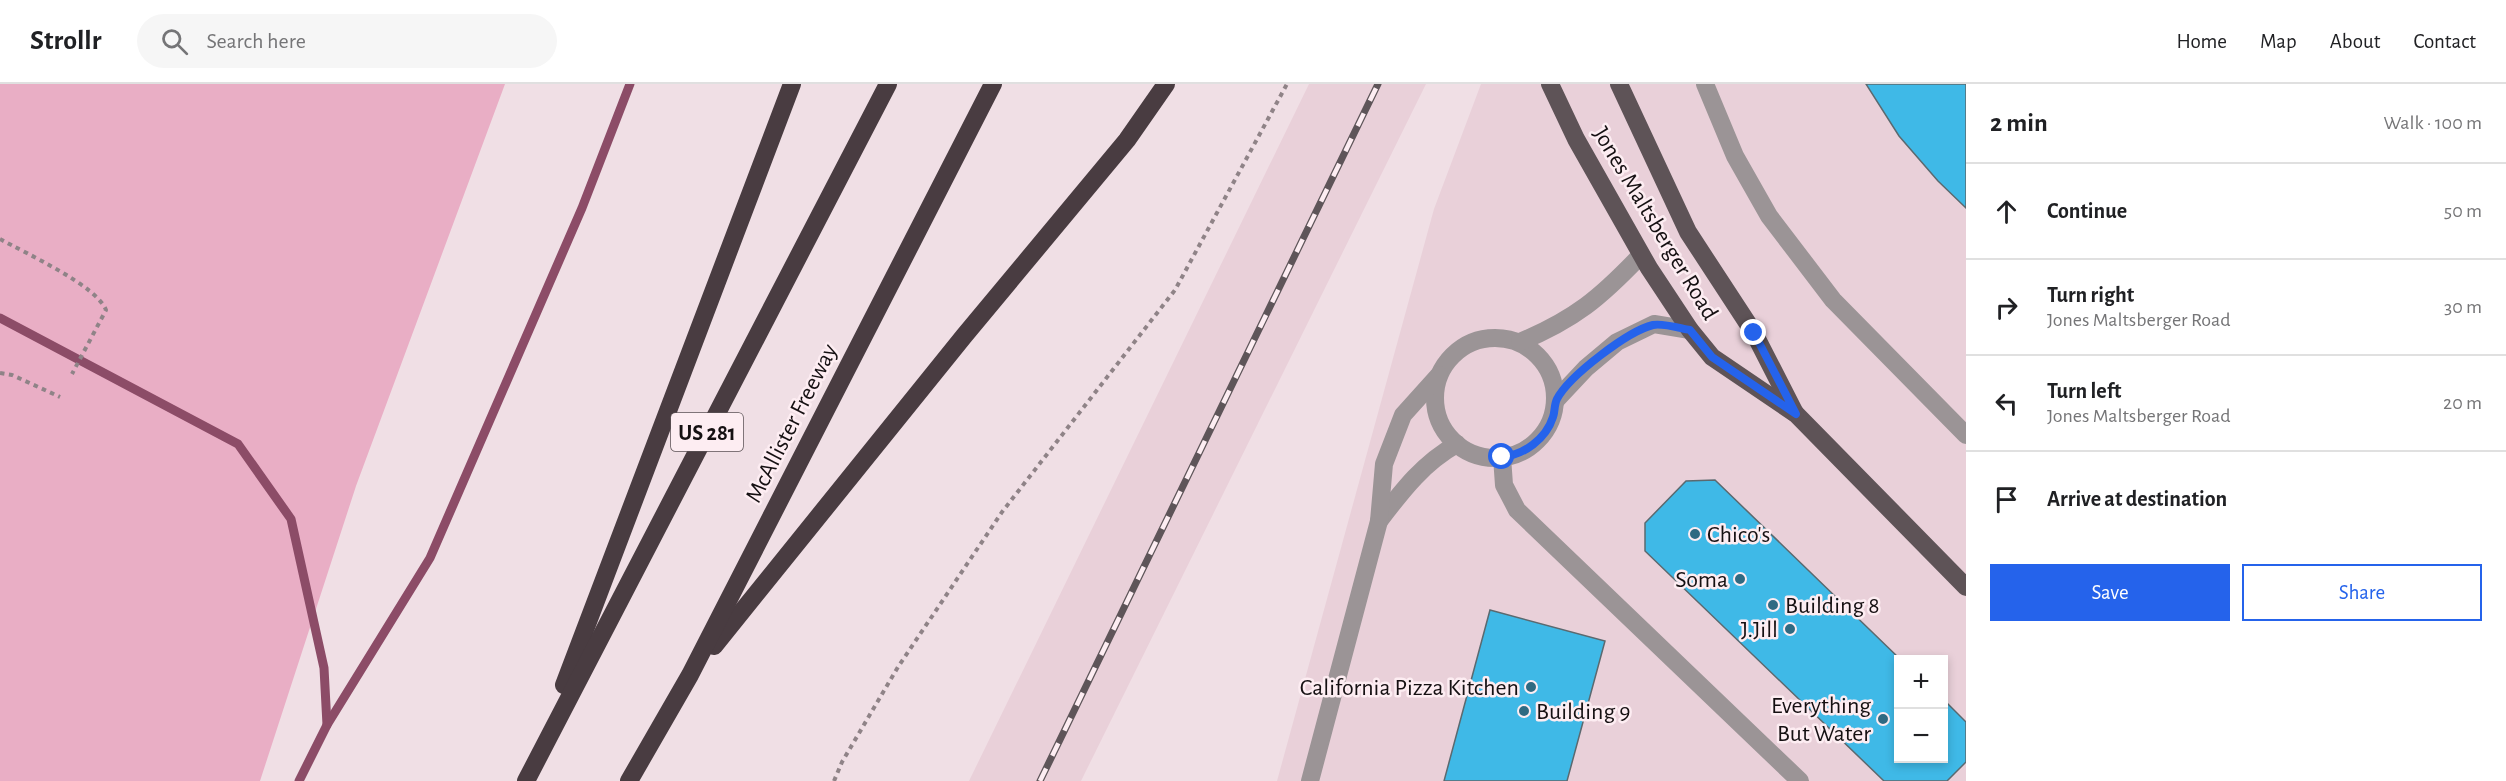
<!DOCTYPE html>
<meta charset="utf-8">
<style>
body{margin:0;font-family:"Alegreya Sans",sans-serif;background:#f6f6f6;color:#202124}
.controls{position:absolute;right:18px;bottom:18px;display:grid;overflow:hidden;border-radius:0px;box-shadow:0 3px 9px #0003}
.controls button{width:54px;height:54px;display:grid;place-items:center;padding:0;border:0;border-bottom:2px solid #e0e0e0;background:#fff;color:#202124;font:30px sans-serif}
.stop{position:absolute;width:18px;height:18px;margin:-14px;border:4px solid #2563eb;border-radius:50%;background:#fff}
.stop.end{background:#2563eb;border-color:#fff;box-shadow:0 2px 6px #0008}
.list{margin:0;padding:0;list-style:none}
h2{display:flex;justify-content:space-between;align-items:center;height:78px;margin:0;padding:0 24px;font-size:26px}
h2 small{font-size:20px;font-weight:400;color:#757577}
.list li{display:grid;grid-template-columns:39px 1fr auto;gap:18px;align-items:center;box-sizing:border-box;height:96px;padding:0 24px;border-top:2px solid #e0e0e0}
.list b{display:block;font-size:22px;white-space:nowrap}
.list p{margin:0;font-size:20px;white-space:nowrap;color:#757577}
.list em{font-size:20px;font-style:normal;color:#757577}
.actions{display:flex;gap:12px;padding:18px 24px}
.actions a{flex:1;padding:14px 0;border:2px solid #2563eb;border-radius:0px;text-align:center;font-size:21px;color:#2563eb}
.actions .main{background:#2563eb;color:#fff}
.icon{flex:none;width:33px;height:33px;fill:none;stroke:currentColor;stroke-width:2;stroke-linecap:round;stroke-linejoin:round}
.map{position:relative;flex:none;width:1966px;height:697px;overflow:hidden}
header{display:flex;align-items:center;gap:36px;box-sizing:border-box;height:84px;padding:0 30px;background:#fff;border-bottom:2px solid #e0e0e0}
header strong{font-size:28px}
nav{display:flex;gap:33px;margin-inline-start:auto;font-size:21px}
.search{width:420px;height:54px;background:#f6f6f6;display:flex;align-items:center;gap:15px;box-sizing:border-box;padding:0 21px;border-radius:33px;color:#757577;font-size:22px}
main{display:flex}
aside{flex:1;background:#fff}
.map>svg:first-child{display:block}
</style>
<header>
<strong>Strollr</strong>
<div class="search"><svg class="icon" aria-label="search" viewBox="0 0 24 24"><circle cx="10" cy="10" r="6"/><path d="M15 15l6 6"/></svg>Search here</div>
<nav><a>Home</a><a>Map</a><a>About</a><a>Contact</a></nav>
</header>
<main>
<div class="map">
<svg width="1966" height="697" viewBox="0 0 1966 697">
<rect width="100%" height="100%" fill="#f0dfe5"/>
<g fill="#e9d0d9" fill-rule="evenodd">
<polygon points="1309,0 1426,0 1081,697 969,697"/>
<path d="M1481 0H1966V697H1277L1434 125ZM1898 576H1944V674H1898Z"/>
</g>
<polygon fill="#e9aec5" points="0,0 505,0 356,402 260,697 0,697"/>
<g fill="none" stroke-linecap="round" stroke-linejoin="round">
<g stroke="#8c4c67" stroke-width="9">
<polyline points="0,234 238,360 291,435 324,584 327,641"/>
<polyline points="299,697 327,641 430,474 582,124 630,0"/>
</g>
</g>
<g fill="#3fb9e7" stroke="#5b696f" stroke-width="1.5">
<polygon points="1866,0 1966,0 1966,124 1938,97 1899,52"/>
<polygon points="1715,396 1901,576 1898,576 1898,674 1944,674 1944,616 1966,638 1966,678 1947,697 1884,697 1645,467 1645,439 1686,397"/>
<polygon points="1490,526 1605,557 1567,697 1444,697"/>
</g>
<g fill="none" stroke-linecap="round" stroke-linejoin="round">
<g stroke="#8f8387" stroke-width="4" stroke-dasharray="4.5 4.5" stroke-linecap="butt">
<path d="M0 155C25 169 96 201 106 226L72 290"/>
<polyline points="0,289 12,291 60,313"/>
<polyline points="834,697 842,678 898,583 1002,428 1175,206 1287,0"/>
</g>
<g stroke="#9b9496" stroke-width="18">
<polyline points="1705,0 1735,72 1769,132 1833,216 1966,351"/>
<circle cx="1495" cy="314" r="60"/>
<path d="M1520 258C1575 235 1600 214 1641 171"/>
<polyline points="1556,316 1586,284 1617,258 1654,240 1690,246"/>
<polyline points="1502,373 1504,401 1517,426 1800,697"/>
<path d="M1379 437C1402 407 1423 379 1457 360"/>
<polyline points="1310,697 1379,437 1384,380 1403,331 1439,291"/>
</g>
<g stroke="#5e5357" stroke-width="18">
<polyline points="1550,0 1576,55 1649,184 1690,246 1712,273 1796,330 1966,503"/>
<polyline points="1619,0 1688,148 1754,249 1795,329"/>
</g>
<g stroke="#493c41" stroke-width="18">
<polyline points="714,562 964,252 1127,56 1166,0"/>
<polyline points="564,601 792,0"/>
<polyline points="526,697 888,0"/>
<polyline points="629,697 690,591 993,0"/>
</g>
<defs>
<polyline id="rail" points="1040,697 1378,0"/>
</defs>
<use href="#rail" stroke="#5e5559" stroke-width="7"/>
<use href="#rail" stroke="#fdedf2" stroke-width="4.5" stroke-dasharray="14" stroke-linecap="butt"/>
</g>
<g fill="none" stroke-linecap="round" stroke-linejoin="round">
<path stroke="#2563eb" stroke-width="8" d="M1502 373C1524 371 1546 355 1553 333 1555 328 1554 321 1557 315 1569 292 1628 247 1653 241 1663 239 1679 244 1690 246L1712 273 1796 330 1754 249"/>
</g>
<g fill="#2f6a82" stroke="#fdedf2" stroke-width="2">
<circle cx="1695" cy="450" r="6"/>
<circle cx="1740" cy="495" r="6"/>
<circle cx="1773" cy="521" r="6"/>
<circle cx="1790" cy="545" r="6"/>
<circle cx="1531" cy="603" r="6"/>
<circle cx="1524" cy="627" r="6"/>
<circle cx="1883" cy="635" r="6"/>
</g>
<g text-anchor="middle" stroke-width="5" stroke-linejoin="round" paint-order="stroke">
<rect fill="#fdedf2" stroke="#5b5255" stroke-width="1.5" x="671" y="329" width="72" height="38" rx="4.5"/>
<g font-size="22" font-weight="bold" fill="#151012">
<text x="707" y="356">US 281</text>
</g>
<g font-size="24" fill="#151012" stroke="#fdedf2">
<text transform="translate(1656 139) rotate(59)" y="8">Jones Maltsberger Road</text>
<text transform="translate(791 339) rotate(-63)" y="8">McAllister Freeway</text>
</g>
<g font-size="24" fill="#151012" stroke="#fdedf2" text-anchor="end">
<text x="1707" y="458" text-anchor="start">Chico's</text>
<text x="1728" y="503">Soma</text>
<text x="1785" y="529" text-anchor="start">Building 8</text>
<text x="1778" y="553">J.Jill</text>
<text x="1519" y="611">California Pizza Kitchen</text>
<text x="1871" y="629">Everything<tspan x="1871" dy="28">But Water</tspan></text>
<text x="1536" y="635" text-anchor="start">Building 9</text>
</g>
</g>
</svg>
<div class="controls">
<button>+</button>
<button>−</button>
</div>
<div class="stop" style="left:1502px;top:373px"></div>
<div class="stop end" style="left:1754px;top:249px"></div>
</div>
<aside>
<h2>2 min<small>Walk · 100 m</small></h2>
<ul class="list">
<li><svg class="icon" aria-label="ahead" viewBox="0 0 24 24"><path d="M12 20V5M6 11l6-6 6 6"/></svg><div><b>Continue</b></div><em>50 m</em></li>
<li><svg class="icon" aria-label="right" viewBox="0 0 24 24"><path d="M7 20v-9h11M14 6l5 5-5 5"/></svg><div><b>Turn right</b><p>Jones Maltsberger Road</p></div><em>30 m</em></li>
<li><svg class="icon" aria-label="left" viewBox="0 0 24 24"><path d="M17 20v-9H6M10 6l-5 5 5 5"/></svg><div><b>Turn left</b><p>Jones Maltsberger Road</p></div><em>20 m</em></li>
<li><svg class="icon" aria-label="arrive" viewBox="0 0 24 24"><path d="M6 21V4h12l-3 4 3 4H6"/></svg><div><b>Arrive at destination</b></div></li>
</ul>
<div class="actions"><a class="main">Save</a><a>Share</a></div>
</aside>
</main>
